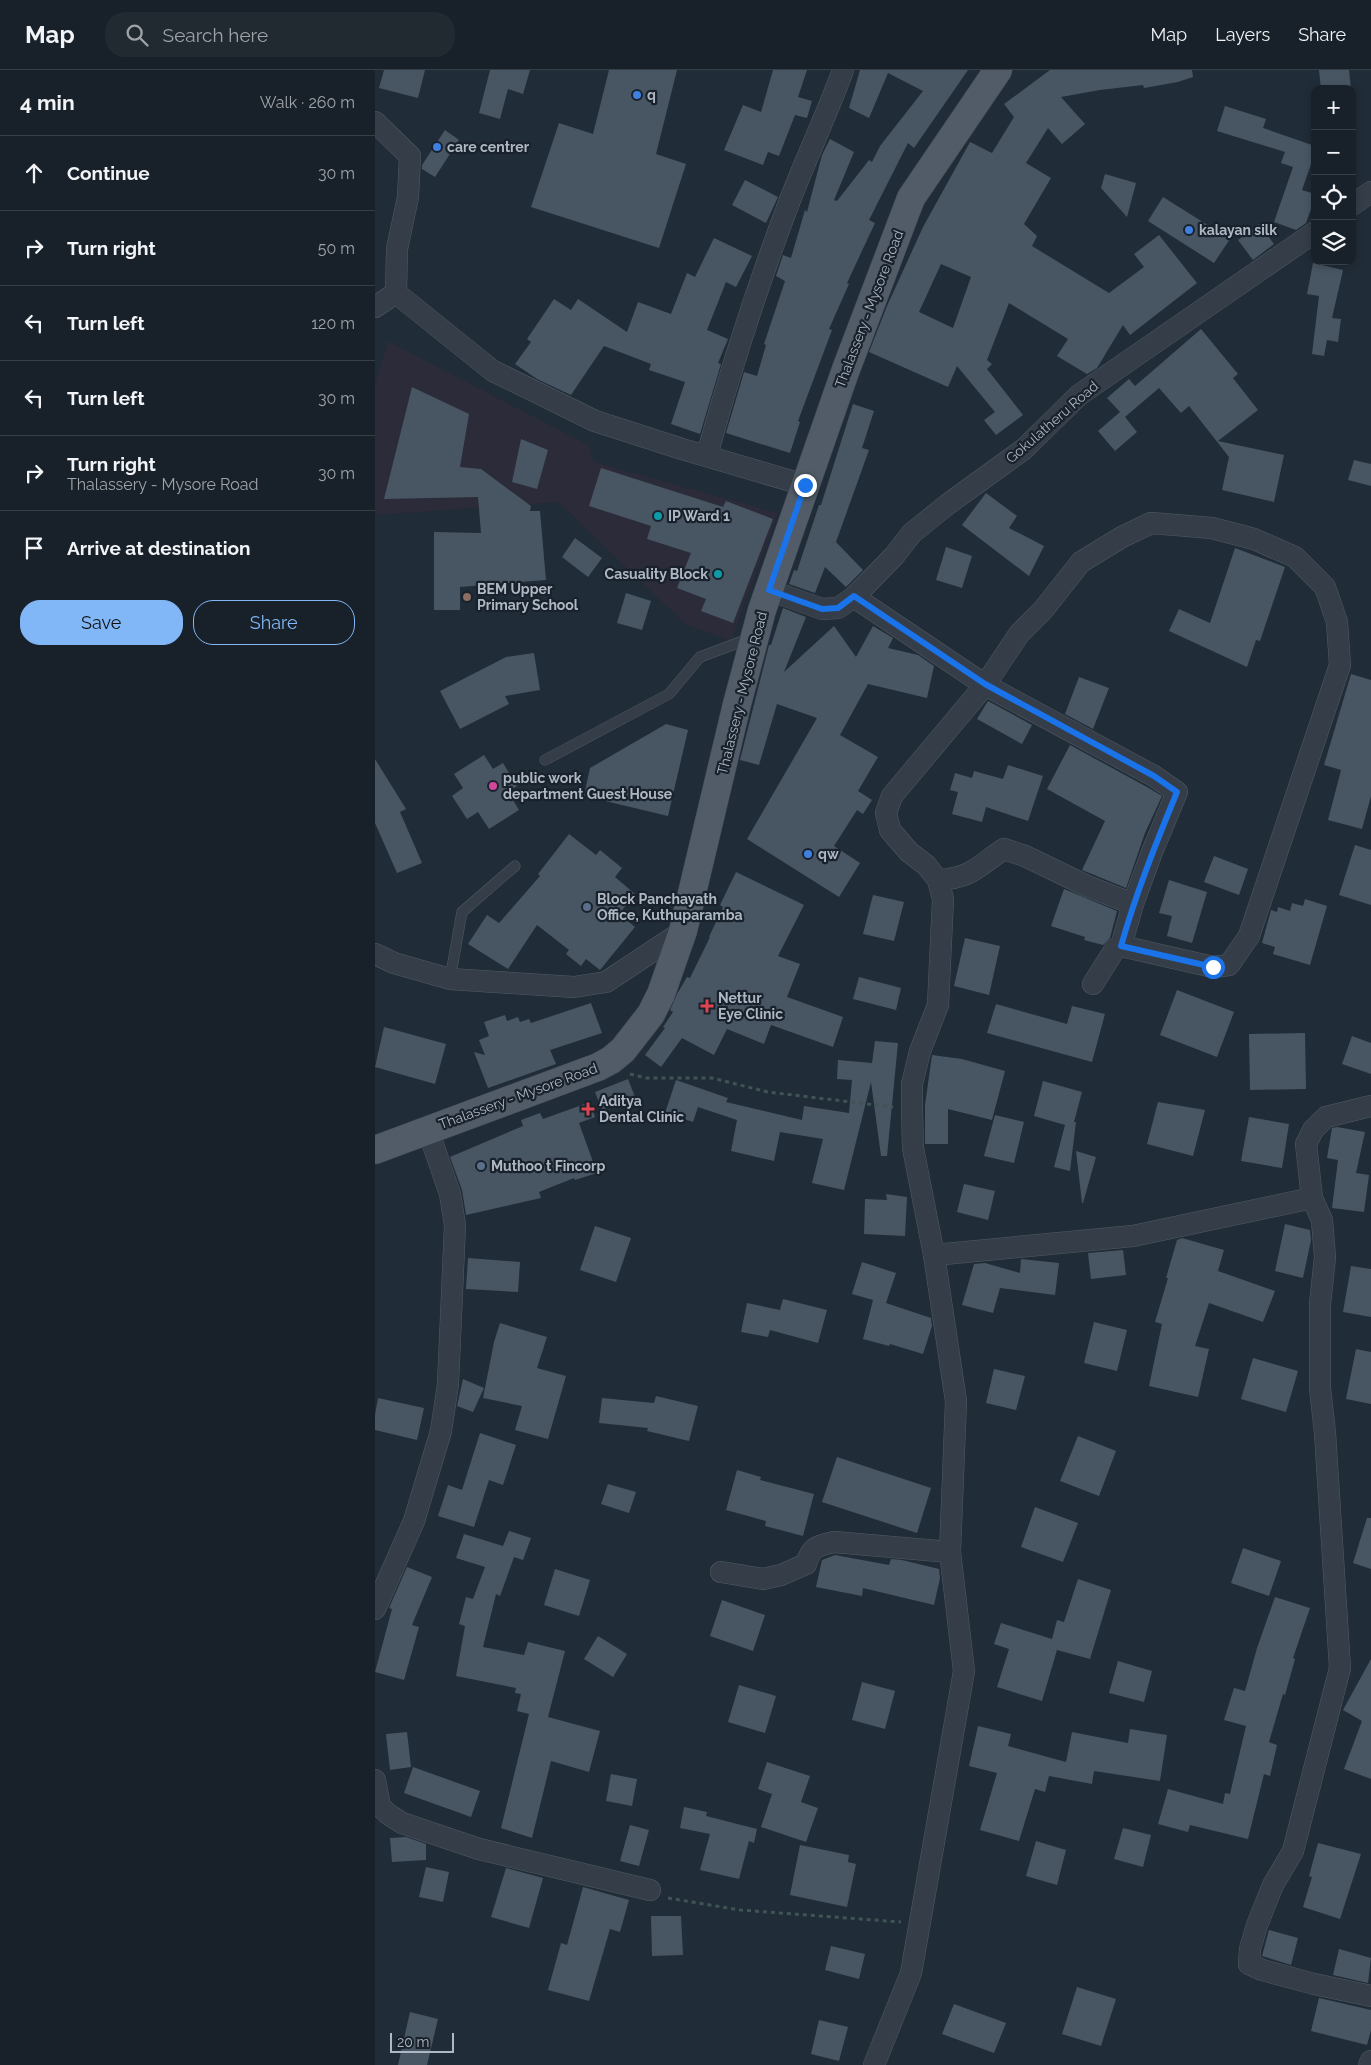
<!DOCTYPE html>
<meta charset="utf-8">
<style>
body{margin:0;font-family:Raleway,sans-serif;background:#212931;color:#f1f3f6}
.controls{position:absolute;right:15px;top:15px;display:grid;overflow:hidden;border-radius:10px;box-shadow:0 2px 8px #0003}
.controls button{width:45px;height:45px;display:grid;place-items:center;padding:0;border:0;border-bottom:1px solid #363e46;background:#182129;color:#f1f3f6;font:25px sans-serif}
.scale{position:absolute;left:15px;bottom:12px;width:64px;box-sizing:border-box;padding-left:5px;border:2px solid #aeb8c4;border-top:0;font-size:14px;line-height:18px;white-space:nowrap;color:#aeb8c4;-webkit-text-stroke:4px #19222c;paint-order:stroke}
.stop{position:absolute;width:15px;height:15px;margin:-11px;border:4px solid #1a73e8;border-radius:50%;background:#fff}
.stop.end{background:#1a73e8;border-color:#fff;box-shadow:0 1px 5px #0008}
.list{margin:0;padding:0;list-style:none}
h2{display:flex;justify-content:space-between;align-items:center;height:65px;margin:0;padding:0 20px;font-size:21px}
h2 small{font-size:16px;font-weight:400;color:#9fa3a8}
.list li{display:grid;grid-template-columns:32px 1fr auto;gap:15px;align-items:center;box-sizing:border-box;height:75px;padding:0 20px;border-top:1px solid #363e46}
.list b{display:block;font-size:19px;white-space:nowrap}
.list p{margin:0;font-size:16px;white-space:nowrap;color:#9fa3a8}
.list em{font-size:16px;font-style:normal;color:#9fa3a8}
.actions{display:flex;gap:10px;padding:15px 20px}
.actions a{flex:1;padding:11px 0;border:1px solid #81b7f6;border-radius:20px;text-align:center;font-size:18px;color:#81b7f6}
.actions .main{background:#81b7f6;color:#111}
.icon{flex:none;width:28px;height:28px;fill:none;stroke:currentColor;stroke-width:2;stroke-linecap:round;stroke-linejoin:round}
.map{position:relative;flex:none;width:996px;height:1995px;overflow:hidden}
header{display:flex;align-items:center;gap:30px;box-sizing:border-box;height:70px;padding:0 25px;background:#182129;border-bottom:1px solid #363e46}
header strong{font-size:24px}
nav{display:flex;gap:28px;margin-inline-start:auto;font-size:18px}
.search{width:350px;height:45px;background:#212931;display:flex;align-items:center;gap:12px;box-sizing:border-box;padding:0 18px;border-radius:20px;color:#9fa3a8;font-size:19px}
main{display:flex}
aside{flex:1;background:#182129}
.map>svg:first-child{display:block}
</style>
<header>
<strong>Map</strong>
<div class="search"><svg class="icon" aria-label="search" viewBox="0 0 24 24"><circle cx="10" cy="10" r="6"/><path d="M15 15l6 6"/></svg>Search here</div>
<nav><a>Map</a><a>Layers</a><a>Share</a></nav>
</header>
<main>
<aside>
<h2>4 min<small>Walk · 260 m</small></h2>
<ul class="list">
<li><svg class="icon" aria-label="ahead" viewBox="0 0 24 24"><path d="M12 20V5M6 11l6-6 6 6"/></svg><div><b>Continue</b></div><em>30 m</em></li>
<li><svg class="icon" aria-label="right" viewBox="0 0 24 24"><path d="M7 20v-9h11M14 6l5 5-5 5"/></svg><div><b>Turn right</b></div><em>50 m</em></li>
<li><svg class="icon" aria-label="left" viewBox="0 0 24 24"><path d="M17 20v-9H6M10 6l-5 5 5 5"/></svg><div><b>Turn left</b></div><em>120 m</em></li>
<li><svg class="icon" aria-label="left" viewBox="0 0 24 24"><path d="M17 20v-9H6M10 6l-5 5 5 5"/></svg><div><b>Turn left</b></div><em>30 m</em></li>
<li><svg class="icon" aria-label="right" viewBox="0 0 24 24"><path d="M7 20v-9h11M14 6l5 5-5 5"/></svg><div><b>Turn right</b><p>Thalassery - Mysore Road</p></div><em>30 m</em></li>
<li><svg class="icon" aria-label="arrive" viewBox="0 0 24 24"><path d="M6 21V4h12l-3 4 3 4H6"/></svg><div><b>Arrive at destination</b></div></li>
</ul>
<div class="actions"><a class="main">Save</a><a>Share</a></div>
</aside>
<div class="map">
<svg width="996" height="1995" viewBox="0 0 996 1995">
<rect width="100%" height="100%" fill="#202c37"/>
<polygon fill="#2c2b39" points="13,271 213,375 219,392 403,443 356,571 310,554 183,432 0,445 0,315"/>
<g fill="#485663" fill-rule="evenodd">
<polygon points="9,0 50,0 43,28 4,18"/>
<polygon points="115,0 155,0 148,24 133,19 125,49 104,43"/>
<polygon points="234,0 302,0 281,84 311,94 284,178 156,137 184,53 218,64"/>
<polygon points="398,0 432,0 423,27 437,31 432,48 420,45 404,86 393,82 388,95 349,80 368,35 386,42"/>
<polygon points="485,0 593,0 539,78 533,73 494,150 500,153 472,213 474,214 454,259 457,260 423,351 425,352 415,383 351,363 369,302 382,306 391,275 389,274 410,211 401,206 408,185 416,188 430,140 432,142 447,85 455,69 479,82 459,130 462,131 494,90 497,92 505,76 548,21 513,3 494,48 474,38"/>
<path d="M675 0H817L818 7 803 12 769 18 768 15 725 20 686 27 710 54 687 74 673 58 651 93 676 108 649 154 662 166 657 176 734 223 769 197 759 184 784 165 822 213 755 265 748 255 722 298 712 304 682 286 693 269 634 233 612 290 617 294 612 299 648 345 621 365 609 350 620 342 582 296 573 317 494 282 512 236 548 157 595 72 617 83 639 47 629 34ZM566 194 596 207 578 258 544 242Z"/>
<polygon points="944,0 974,0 976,19 946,19"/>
<polygon points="850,36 891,49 888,58 940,76 940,83 927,120 940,124 940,128 931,153 921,160 899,152 918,97 906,93 910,82 842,61"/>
<polygon points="70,60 84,70 60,107 47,99 47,95"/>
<polygon points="730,104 761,113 752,147 726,118"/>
<polygon points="370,110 403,127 391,153 357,135"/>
<polygon points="788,127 855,169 839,193 773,151"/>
<polygon points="884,154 899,174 878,190 863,170"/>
<polygon points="339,168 377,186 361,217 351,212 332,260 353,269 343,293 346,294 325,364 296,354 310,312 274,300 276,294 229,276 196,325 162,309 140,294 156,272 152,269 179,229 196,240 203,229 252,262 263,232 296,244 312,203 320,207"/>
<polygon points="938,193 968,200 957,248 966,249 963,272 952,270 949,286 937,284 944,226 932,224"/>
<polygon points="826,259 863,304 858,308 883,340 843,371 909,385 899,432 847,420 854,387 814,336 806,343 784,318 750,347 762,362 740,381 723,361 745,342 732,328 754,309 760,316"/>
<polygon points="37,317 94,344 85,397 106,399 156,436 155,441 165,441 171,510 85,517 85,540 59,540 59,462 106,463 103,427 9,429"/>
<polygon points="478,334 499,341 487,378 494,380 461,472 488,500 471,517 450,497 440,523 414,514 419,500 422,501 444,435 446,435"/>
<polygon points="146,369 173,380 162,419 137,412"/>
<polygon points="979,390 996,394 996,416 973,410"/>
<polygon points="226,398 348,437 351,431 398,449 358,553 326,541 331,529 302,518 316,483 272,469 276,456 214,436"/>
<polygon points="611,423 642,446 634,458 669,476 654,506 587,455"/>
<polygon points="200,468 227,488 213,507 187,487"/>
<polygon points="571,477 597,486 587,518 561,510"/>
<polygon points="860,478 910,497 885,571 881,570 872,597 794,561 804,539 835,553"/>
<polygon points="251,523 276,531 267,560 242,553"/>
<polygon points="408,538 431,547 409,602 459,556 481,587 498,556 518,568 513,578 543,585 559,596 552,628 493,614 465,665 503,687 483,721 497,730 488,744 482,740 459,776 485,793 464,827 372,769 442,648 402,634 384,695 365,690 394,575 396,575"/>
<polygon points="159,583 165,620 130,626 134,634 85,659 65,621 131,587"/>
<polygon points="976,604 996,610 996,726 987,759 953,750 966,700 949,695"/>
<polygon points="704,607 734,618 718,659 690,644"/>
<polygon points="613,631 657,655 647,674 602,649"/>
<polygon points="291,654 313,660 293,746 209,726 215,698"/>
<polygon points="695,675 772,717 787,726 770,763 751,818 707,800 730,751 672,719"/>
<polygon points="109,685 118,699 128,693 142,716 133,722 144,740 114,759 103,742 92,749 77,726 88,718 79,704"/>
<polygon points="0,689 31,739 25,742 47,793 22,803 0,753"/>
<polygon points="633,695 668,706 653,751 611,737 607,752 577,744 583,722 575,720 580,703 597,708 599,701 628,709"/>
<polygon points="194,764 221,785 225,780 247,798 240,807 260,824 244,844 260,857 225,900 211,889 206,896 191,884 194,880 162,855 133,899 93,874 112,845 124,853 165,806 163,804"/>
<polygon points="980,775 996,780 996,835 964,825"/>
<polygon points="839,786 873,799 864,825 829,812"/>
<polygon points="361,802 429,835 403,886 425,894 412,927 468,947 458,977 396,955 389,974 352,959 339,985 307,968 286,997 270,985 290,958 288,957 298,942 295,940 302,924 312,907 315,908 335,867 334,867 348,837 345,835"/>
<polygon points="794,810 832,822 817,873 792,866 797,846 784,843"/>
<polygon points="689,819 742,841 735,868 728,875 709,870 710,867 676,856"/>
<polygon points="498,825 529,832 519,871 488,864"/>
<polygon points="930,829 952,836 935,895 898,884 900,877 887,873 896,840 902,842 903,837 915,841 917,833 928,836"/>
<polygon points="590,868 625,876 614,925 579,916"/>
<polygon points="484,907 526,918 521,940 478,929"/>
<polygon points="802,920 859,942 842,987 785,965"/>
<polygon points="216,933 227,963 175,980 181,994 113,1018 99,982 110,985 104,970 114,966 109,952 130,945 132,951 143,947 145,952 154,949 156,953"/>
<polygon points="621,934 692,954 697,936 730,944 717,992 612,963"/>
<polygon points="9,957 71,974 60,1014 0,997"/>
<polygon points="930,963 931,1019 875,1020 874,964"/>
<polygon points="977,966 996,973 996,1004 967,994"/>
<polygon points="500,971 523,973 512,1086 506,1086 496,1012 469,1120 437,1113 448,1069 405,1062 399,1091 356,1081 362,1050 323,1037 318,1052 290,1043 301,1010 353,1028 351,1032 427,1050 429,1036 474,1043 477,1010 462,1009 463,990 497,993"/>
<polygon points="557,985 587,989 630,1001 617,1050 573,1039 573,1074 550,1074 550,1035"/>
<polygon points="253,1009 260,1027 227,1040 220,1022"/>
<polygon points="668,1011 707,1022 699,1052 701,1052 695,1101 679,1097 690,1055 659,1046"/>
<polygon points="215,1032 220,1047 204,1053 222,1103 200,1110 199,1108 164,1122 166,1128 91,1145 87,1120 75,1087 148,1056 146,1050 165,1043 168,1049"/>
<polygon points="783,1032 830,1040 818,1086 772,1074"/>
<polygon points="620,1045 649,1052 639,1093 609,1086"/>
<polygon points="874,1047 914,1054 907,1098 866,1091"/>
<polygon points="962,1057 990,1062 981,1103 994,1105 989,1142 957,1138 963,1090 952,1088 957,1058"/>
<polygon points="701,1081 721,1087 708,1133 707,1133"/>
<polygon points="589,1114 620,1121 613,1150 582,1142"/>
<polygon points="511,1124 532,1127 530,1166 489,1164 490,1129 512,1130"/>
<polygon points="910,1154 935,1160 936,1170 928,1208 900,1201"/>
<polygon points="220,1156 256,1168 241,1212 205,1200"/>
<polygon points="807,1168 849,1180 843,1201 900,1221 888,1252 834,1233 820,1276 834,1279 823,1327 774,1316 787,1254 780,1252 793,1208 791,1208 802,1170"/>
<polygon points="748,1180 751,1205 716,1209 713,1183"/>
<polygon points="93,1188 145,1192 143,1222 91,1219"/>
<polygon points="646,1189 684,1193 680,1225 625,1218 618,1243 587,1235 599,1194 610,1193 645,1203"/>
<polygon points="487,1192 521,1203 511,1233 556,1248 557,1256 548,1284 515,1274 514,1276 488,1269 498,1230 477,1224"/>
<polygon points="976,1196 996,1199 996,1247 968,1242"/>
<polygon points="408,1229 452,1240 443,1273 395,1260 393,1267 366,1262 372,1233 405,1240"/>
<polygon points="719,1252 752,1260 742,1301 709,1293"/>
<polygon points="125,1253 172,1267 162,1298 191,1306 173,1369 140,1360 147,1336 108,1328 119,1272"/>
<polygon points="981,1279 996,1282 996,1334 971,1329"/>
<polygon points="878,1288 923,1301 911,1342 866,1329"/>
<polygon points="619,1299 650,1306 641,1340 611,1333"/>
<polygon points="88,1309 109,1318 98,1342 82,1336"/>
<polygon points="281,1326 323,1336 314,1371 272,1361 273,1358 224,1353 227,1328 279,1333"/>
<polygon points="3,1328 49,1338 42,1370 0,1360 0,1345"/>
<polygon points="105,1363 141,1375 128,1415 114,1410 99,1457 63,1446 73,1415 87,1420"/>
<polygon points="703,1366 741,1381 724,1426 685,1411"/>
<polygon points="462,1387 556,1418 542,1463 447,1432"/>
<polygon points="362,1400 386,1407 385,1410 439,1424 428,1466 390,1456 391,1451 351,1440"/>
<polygon points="233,1414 261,1422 254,1443 226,1434"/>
<polygon points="660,1437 703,1453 688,1492 646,1477"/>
<polygon points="992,1448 996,1448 996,1499 978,1493"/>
<polygon points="134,1461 156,1468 148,1490 139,1487 125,1526 121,1524 108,1577 149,1585 153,1572 190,1581 173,1647 225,1661 214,1702 176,1691 157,1768 126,1758 154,1644 142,1641 146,1624 140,1623 141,1618 81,1606 90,1556 84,1554 91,1527 98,1529 110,1497 81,1488 89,1464 128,1476"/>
<polygon points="868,1478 906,1491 894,1526 856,1513"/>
<polygon points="460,1485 514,1495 516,1489 527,1490 564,1499 565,1508 559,1535 488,1518 487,1526 441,1517 447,1490"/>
<polygon points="32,1497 57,1507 37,1555 44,1557 29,1610 0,1602 17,1539 14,1538"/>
<polygon points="180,1499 215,1510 204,1546 169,1535"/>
<polygon points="703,1509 736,1520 715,1589 682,1580 667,1631 622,1617 634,1579 619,1574 626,1553 677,1569 682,1550 689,1552"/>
<polygon points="900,1527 935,1538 918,1588 920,1589 910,1625 908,1624 894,1672 902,1675 895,1706 889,1704 873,1769 815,1755 813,1762 783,1754 793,1719 848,1734 850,1723 855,1724 871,1656 849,1650 859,1618 870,1621 882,1578"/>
<polygon points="347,1530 390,1545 378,1581 335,1566"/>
<polygon points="223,1566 252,1584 238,1607 209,1589"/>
<polygon points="996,1589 996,1709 969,1699 987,1651 968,1640"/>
<polygon points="743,1591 777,1601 769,1632 734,1623"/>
<polygon points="487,1612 520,1621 510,1659 477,1650"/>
<polygon points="364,1615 401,1626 390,1663 353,1652"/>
<polygon points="603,1656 636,1664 633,1676 691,1692 697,1662 753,1673 755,1659 792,1665 785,1711 719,1701 717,1714 674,1706 670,1722 660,1719 644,1771 605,1760 622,1703 594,1696"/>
<polygon points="32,1662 36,1697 15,1700 11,1664"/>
<polygon points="392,1692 435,1706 426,1732 443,1738 431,1772 386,1757 397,1724 383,1719"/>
<polygon points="38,1697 105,1721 96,1747 29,1723"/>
<polygon points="236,1704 262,1709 257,1736 231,1731"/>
<polygon points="309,1737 332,1742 331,1746 382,1759 379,1773 374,1771 364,1809 325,1800 335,1764 305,1758"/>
<polygon points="255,1755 274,1760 264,1796 245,1791"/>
<polygon points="748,1758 776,1765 768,1797 739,1789"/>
<polygon points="31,1767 51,1774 51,1790 17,1792 15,1768"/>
<polygon points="661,1771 691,1780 682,1815 651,1806"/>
<polygon points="943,1773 986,1784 965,1849 928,1837 937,1807 934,1806"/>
<polygon points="425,1775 474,1785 473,1792 481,1794 472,1837 415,1825"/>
<polygon points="51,1797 74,1802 68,1832 44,1827"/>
<polygon points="131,1798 168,1808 154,1858 116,1847"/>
<polygon points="208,1817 254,1830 245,1862 235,1859 214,1931 173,1920 186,1873 192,1875"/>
<polygon points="276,1846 306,1846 308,1885 277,1886"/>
<polygon points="894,1860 923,1868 916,1895 887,1886"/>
<polygon points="456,1876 490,1884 484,1909 450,1900"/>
<polygon points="964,1879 996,1888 993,1913 958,1905"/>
<polygon points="702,1917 741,1929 726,1976 687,1964"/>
<polygon points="944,1928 996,1940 996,1960 992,1975 936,1961"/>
<polygon points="579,1934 631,1953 619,1983 567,1964"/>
<polygon points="35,1942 63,1949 52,1995 23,1995"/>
<polygon points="444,1950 473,1957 464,1991 436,1984"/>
</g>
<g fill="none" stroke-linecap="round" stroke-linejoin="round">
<defs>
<g id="lane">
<polyline points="170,690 294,624 325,587 376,568"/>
<polyline points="75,909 87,842 140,796"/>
</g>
<g id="street">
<polyline points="0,52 35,86 33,127 22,179 21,223 118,301 220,351 307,379 430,415"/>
<polyline points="977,135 996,122"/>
<polyline points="0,237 21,223"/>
<path d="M332 385C356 298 383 214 415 130 432 86 452 44 468 0"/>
<polyline points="394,520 447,539 463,538 479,527 610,615 517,726 511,743 515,760 534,782 551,795 563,810 568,829 563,935 545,981 537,1014 537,1040 538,1078 559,1185 581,1331 575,1482 589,1601 536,1903 499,1995"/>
<polyline points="479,527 519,486 537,463 573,434 649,379 704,325 940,162"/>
<path d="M563 810C597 808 603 796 629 779L650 786 712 816 758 834 746 876"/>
<polyline points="0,884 19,893 75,909 199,917 231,912 308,861"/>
<polyline points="718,914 740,879 746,876 838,897 854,895 874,866 965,595 962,552 950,517 920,487 879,469 837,458 776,453 747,467 706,492 668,540 644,564 610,615 779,706 802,722 777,782 758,834"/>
<polyline points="937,1128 947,1150 950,1187 945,1234 945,1318 950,1363 965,1598 918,1781 898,1815 882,1855 875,1879 874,1894 887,1900 939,1914 996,1926"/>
<polyline points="559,1185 758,1166 937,1128 931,1074 938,1060 951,1047 996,1036"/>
<path d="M346 1502 388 1509 406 1505 431 1494C437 1476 442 1476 459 1472L575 1482"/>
<polyline points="0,1539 39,1451 66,1361 73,1314 80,1155 75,1124 53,1060"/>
<polyline points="0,1710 5,1736 13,1744 27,1753 104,1779 275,1820"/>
<polyline points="994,1995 996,1991"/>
</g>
<polyline id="primary" points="0,1080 223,997 236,990 248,980 276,944 286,924 308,861 362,634 387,540 470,302 536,128 623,0"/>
</defs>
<use href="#lane" stroke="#515b65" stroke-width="11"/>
<use href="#street" stroke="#515b65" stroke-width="22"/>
<use href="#primary" stroke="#3d4651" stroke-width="29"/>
<g stroke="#405456" stroke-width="3" stroke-dasharray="4 4" stroke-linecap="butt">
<polyline points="255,1004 271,1008 337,1008 393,1022 518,1037"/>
<polyline points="293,1828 365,1840 526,1852"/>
</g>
<use href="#lane" stroke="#343d48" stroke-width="10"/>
<use href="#street" stroke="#343d48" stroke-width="21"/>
<use href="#primary" stroke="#515c68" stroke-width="28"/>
</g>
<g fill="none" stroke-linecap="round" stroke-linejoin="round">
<path stroke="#1a73e8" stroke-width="6" d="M430 415 394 520 447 539 463 538 479 526 610 614 779 706 802 722C781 773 761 823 746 876L838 897"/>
</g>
<g fill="#3f7fe0" stroke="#19222c" stroke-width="2">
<circle cx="262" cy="25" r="5"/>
<circle cx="62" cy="77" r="5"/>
<circle cx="814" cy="160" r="5"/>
<circle cx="433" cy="784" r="5"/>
</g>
<g fill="#0f9aa8" stroke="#19222c" stroke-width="2">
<circle cx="283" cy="446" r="5"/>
<circle cx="343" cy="504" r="5"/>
</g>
<circle fill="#8d6e63" stroke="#19222c" stroke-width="2" cx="92" cy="527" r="5"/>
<circle fill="#d1479c" stroke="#19222c" stroke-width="2" cx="118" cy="716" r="5"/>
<g fill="#5c6f8a" stroke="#19222c" stroke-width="2">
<circle cx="212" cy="837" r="5"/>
<circle cx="106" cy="1096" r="5"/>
</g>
<g fill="#e0444e" stroke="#19222c" stroke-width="2">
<path d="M329.5 928.5h5v5h5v5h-5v5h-5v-5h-5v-5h5z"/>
<path d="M210.5 1031.5h5v5h5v5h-5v5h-5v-5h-5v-5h5z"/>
</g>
<g text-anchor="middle" stroke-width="4.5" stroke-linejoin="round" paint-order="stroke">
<g font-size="14" font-weight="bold" fill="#aeb8c4" stroke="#19222c" text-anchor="start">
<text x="272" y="30">q</text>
<text x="72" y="82">care centrer</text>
<text x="824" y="165">kalayan silk</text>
<text x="293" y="451">IP Ward 1</text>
<text x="333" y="509" text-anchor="end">Casuality Block</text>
<text x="102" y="524">BEM Upper<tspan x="102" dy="16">Primary School</tspan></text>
<text x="128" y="713">public work<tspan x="128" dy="16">department Guest House</tspan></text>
<text x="443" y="789">qw</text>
<text x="222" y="834">Block Panchayath<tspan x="222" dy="16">Office, Kuthuparamba</tspan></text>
<text x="343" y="933">Nettur<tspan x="343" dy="16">Eye Clinic</tspan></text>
<text x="224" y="1036">Aditya<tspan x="224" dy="16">Dental Clinic</tspan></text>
<text x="116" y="1101">Muthoo t Fincorp</text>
</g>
<g font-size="14" fill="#aeb8c4" stroke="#19222c">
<text transform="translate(494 239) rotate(-69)" y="5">Thalassery - Mysore Road</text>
<text transform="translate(677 352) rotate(-41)" y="5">Gokulatheru Road</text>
<text transform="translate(367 623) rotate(-76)" y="5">Thalassery - Mysore Road</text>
<text transform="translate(143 1026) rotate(-20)" y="5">Thalassery - Mysore Road</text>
</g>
</g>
</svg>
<div class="controls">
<button>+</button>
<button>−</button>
<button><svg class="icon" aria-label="locate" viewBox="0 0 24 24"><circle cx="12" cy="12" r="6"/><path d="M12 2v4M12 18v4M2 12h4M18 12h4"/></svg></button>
<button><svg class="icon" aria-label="layers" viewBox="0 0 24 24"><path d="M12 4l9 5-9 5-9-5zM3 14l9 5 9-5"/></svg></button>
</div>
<div class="scale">20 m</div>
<div class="stop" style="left:838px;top:897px"></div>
<div class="stop end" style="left:430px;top:415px"></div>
</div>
</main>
